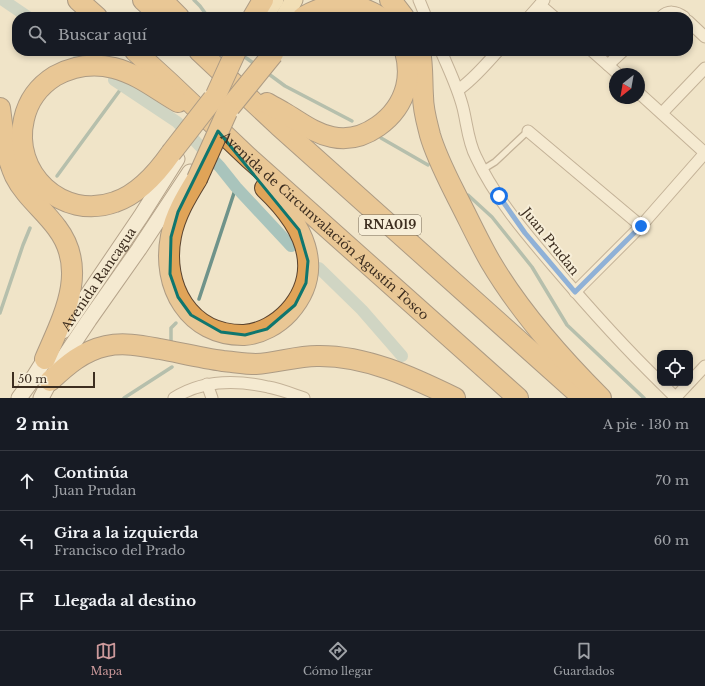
<!DOCTYPE html>
<html lang="es">
<meta charset="utf-8">
<style>
body{margin:0;font-family:"Libre Baskerville",serif;background:#242831;color:#f1f3f6}
.controls{position:absolute;right:12px;bottom:12px;display:grid;overflow:hidden;border-radius:8px;box-shadow:0 2px 6px #0003}
.controls button{width:36px;height:36px;display:grid;place-items:center;padding:0;border:0;border-bottom:1px solid #363941;background:#171b24;color:#f1f3f6;font:20px sans-serif}
.compass{position:absolute;left:609px;top:68px;width:36px;height:36px;border-radius:50%;background:#171b24;box-shadow:0 2px 6px #0003;rotate:211deg}
.scale{position:absolute;left:12px;bottom:10px;width:83px;box-sizing:border-box;padding-left:4px;border:2px solid #3d2e20;border-top:0;font-size:11px;line-height:14px;white-space:nowrap;color:#3d2e20;-webkit-text-stroke:3px #f7eed8;paint-order:stroke}
.stop{position:absolute;width:12px;height:12px;margin:-9px;border:3px solid #1a73e8;border-radius:50%;background:#fff}
.stop.end{background:#1a73e8;border-color:#fff;box-shadow:0 1px 4px #0008}
.list{margin:0;padding:0;list-style:none}
h2{display:flex;justify-content:space-between;align-items:center;height:52px;margin:0;padding:0 16px;font-size:17px}
h2 small{font-size:13px;font-weight:400;color:#9ea1a6}
.list li{display:grid;grid-template-columns:26px 1fr auto;gap:12px;align-items:center;box-sizing:border-box;height:60px;padding:0 16px;border-top:1px solid #363941}
.list b{display:block;font-size:15px;white-space:nowrap}
.list p{margin:0;font-size:13px;white-space:nowrap;color:#9ea1a6}
.list em{font-size:13px;font-style:normal;color:#9ea1a6}
.icon{flex:none;width:22px;height:22px;fill:none;stroke:currentColor;stroke-width:2;stroke-linecap:round;stroke-linejoin:round}
.map{position:relative;flex:none;width:705px;height:398px;overflow:hidden}
.search{position:absolute;background:#171b24;box-shadow:0 2px 6px #0003;left:12px;right:12px;top:12px;height:44px;display:flex;align-items:center;gap:10px;box-sizing:border-box;padding:0 14px;border-radius:16px;color:#9ea1a6;font-size:15px}
.sheet{height:232px;background:#171b24}
nav{display:flex;justify-content:space-around;align-items:center;box-sizing:border-box;height:56px;border-top:1px solid #363941;background:#171b24;font-size:11px;color:#9ea1a6}
nav a{display:grid;justify-items:center;gap:2px}
nav .on{color:#cc999b}
.map>svg:first-child{display:block}
</style>
<div class="map">
<svg width="705" height="398" viewBox="0 0 705 398">
<rect width="100%" height="100%" fill="#f0e4c8"/>
<g fill="none" stroke-linecap="round" stroke-linejoin="round">
<g stroke="#6f938a" stroke-width="3.5">
<polyline points="194,0 200,6 208,17"/>
<polyline points="242,55 256,65"/>
<polyline points="266,72 285,86 352,121"/>
<polyline points="381,138 428,165"/>
<polyline points="57,176 123,86"/>
<polyline points="468,195 492,217 532,267 567,325 644,398"/>
<polyline points="199,299 236,187"/>
<polyline points="0,313 23,245 30,228"/>
<polyline points="171,342 171,328 176,323"/>
<polyline points="124,398 172,367"/>
</g>
<g stroke="#a9c4bc" stroke-width="12">
<polyline points="3,0 28,17"/>
<polyline points="76,51 83,56"/>
<polyline points="114,80 177,122 220,167 236,187 291,246"/>
<polyline points="319,268 362,310 402,356"/>
</g>
<defs>
<polyline id="lane" points="482,170 495,162 528,131"/>
<g id="street">
<polyline points="419,0 426,17"/>
<polyline points="540,5 554,17"/>
<polyline points="529,17 544,0"/>
<path d="M661 17C668 10 676 11 684 17"/>
<polyline points="688,21 705,37"/>
<path d="M441 51C449 70 458 88 463 108 467 124 468 142 476 157 495 198 526 234 555 268 589 308 623 346 660 382"/>
<polyline points="592,51 618,74"/>
<polyline points="608,65 623,51"/>
<path d="M458 90C474 79 485 65 498 51"/>
<polyline points="639,93 705,153"/>
<polyline points="662,113 705,68"/>
<polyline points="528,131 641,226"/>
<polyline points="575,292 641,226 705,153"/>
<polyline points="690,382 705,366"/>
<polyline points="661,383 676,398"/>
<polyline points="207,384 212,398"/>
<polyline points="676,397 689,383"/>
<path d="M174 398C202 380 237 380 268 387 280 389 292 394 304 398"/>
</g>
<g id="secondary">
<path id="s1" d="M63 331 141 216 177 159"/>
<polyline points="19,398 30,383 50,351"/>
<polyline points="41,398 50,381 61,362 89,320 139,249 190,172"/>
</g>
<g id="primary">
<polyline points="264,17 275,0"/>
<polyline points="284,17 294,0"/>
</g>
<g id="highway">
<polyline points="78,0 97,17"/>
<polyline points="143,0 162,17"/>
<polyline points="162,0 179,17"/>
<polyline points="390,0 394,4 404,17"/>
<polyline points="253,17 263,0"/>
<path d="M303 17C329 2 353 0 380 17"/>
<path id="s2" d="M135 51 170 83 249 158 518 398"/>
<polyline points="199,51 279,126 583,398"/>
<path d="M420 51C423 66 422 81 423 96 423 110 427 123 430 135 436 156 447 177 457 197 468 218 478 240 490 261 520 312 560 357 601 398"/>
<path d="M267 103C272 106 278 109 283 112 299 121 313 133 332 137 364 144 398 118 406 87 409 75 408 62 405 51"/>
<path d="M0 108C3 131 5 154 15 176 25 196 44 210 57 228 89 270 63 317 45 359"/>
<path d="M171 153C157 173 139 194 115 202 62 221 11 173 24 119 28 101 39 86 55 76 73 66 94 63 114 68 138 74 157 90 178 102"/>
<path d="M197 179C186 197 175 215 171 236 161 286 189 336 244 335 261 334 278 324 289 312 328 268 301 222 265 188"/>
<path d="M50 381C67 365 83 351 106 346 124 342 143 346 160 349 181 353 202 358 223 361 234 362 245 364 256 364 277 363 296 356 317 356 365 355 412 377 455 398"/>
</g>
</defs>
<use href="#lane" stroke="#8d765c" stroke-width="8"/>
<use href="#street" stroke="#8d765c" stroke-width="13"/>
<use href="#secondary" stroke="#6f573f" stroke-width="17"/>
<use href="#primary" stroke="#5b4430" stroke-width="19"/>
<use href="#highway" stroke="#5b4430" stroke-width="22"/>
<use href="#lane" stroke="#faf1dc" stroke-width="5.5"/>
<use href="#street" stroke="#faf1dc" stroke-width="11"/>
<use href="#secondary" stroke="#faf1dc" stroke-width="15"/>
<use href="#primary" stroke="#f3d9a0" stroke-width="17"/>
<use href="#highway" stroke="#e0a458" stroke-width="20"/>
<defs>
<g id="highway-bridge">
<polyline points="216,95 236,51"/>
<polyline points="230,107 273,54"/>
<polyline points="171,153 213,99"/>
<polyline points="197,179 227,112"/>
</g>
</defs>
<use href="#highway-bridge" stroke="#5b4430" stroke-width="22" stroke-linecap="butt"/>
<use href="#highway-bridge" stroke="#e0a458" stroke-width="20"/>
</g>
<g fill="none" stroke-linecap="round" stroke-linejoin="round">
<polyline stroke="#1a73e8" stroke-width="5" points="499,196 525,233 575,292 641,226"/>
</g>
<path d="M0 0H705V398H0ZM218 131 299 230 308 261 306 283 295 305 267 329 245 335 221 332 191 315 178 297 170 274 171 237 178 212Z" fill="#f0e4c8" fill-opacity=".55" fill-rule="evenodd"/>
<path fill="none" stroke="#0f766e" stroke-width="3" stroke-linejoin="round" d="M218 131 299 230 308 261 306 283 295 305 267 329 245 335 221 332 191 315 178 297 170 274 171 237 178 212Z"/>
<g text-anchor="middle" stroke-width="4" stroke-linejoin="round" paint-order="stroke">
<rect fill="#f7eed8" stroke="#756857" stroke-width="1" x="359" y="215" width="62" height="20" rx="3"/>
<g font-size="12" font-weight="bold" fill="#3d2e20">
<text x="390" y="229">RNA019</text>
</g>
<g font-size="13" fill="#3d2e20" stroke="#f7eed8">
<text dy="5" stroke="none"><textPath href="#s2" startOffset="258">Avenida de Circunvalación Agustín Tosco</textPath></text>
<text transform="translate(551 241) rotate(51)" y="5">Juan Prudan</text>
<text dy="5" stroke="none"><textPath href="#s1" startOffset="63">Avenida Rancagua</textPath></text>
</g>
</g>
</svg>
<div class="controls">
<button><svg class="icon" aria-label="locate" viewBox="0 0 24 24"><circle cx="12" cy="12" r="6"/><path d="M12 2v4M12 18v4M2 12h4M18 12h4"/></svg></button>
</div>
<svg class="compass" viewBox="-18 -18 36 36"><path d="M0-13l5 13h-10z" fill="#e53935"/><path d="M0 13l5-13h-10z" fill="#9ea1a6"/></svg>
<div class="scale">50 m</div>
<div class="stop" style="left:499px;top:196px"></div>
<div class="stop end" style="left:641px;top:226px"></div>
<div class="search"><svg class="icon" aria-label="search" viewBox="0 0 24 24"><circle cx="10" cy="10" r="6"/><path d="M15 15l6 6"/></svg>Buscar aquí</div>
</div>
<section class="sheet">
<h2>2 min<small>A pie · 130 m</small></h2>
<ul class="list">
<li><svg class="icon" aria-label="ahead" viewBox="0 0 24 24"><path d="M12 20V5M6 11l6-6 6 6"/></svg><div><b>Continúa</b><p>Juan Prudan</p></div><em>70 m</em></li>
<li><svg class="icon" aria-label="left" viewBox="0 0 24 24"><path d="M17 20v-9H6M10 6l-5 5 5 5"/></svg><div><b>Gira a la izquierda</b><p>Francisco del Prado</p></div><em>60 m</em></li>
<li><svg class="icon" aria-label="arrive" viewBox="0 0 24 24"><path d="M6 21V4h12l-3 4 3 4H6"/></svg><div><b>Llegada al destino</b></div></li>
</ul>
</section>
<nav>
<a class="on"><svg class="icon" aria-label="map" viewBox="0 0 24 24"><path d="M3 6l6-2 6 2 6-2v14l-6 2-6-2-6 2zM9 4v14M15 6v14"/></svg>Mapa</a>
<a><svg class="icon" aria-label="directions" viewBox="0 0 24 24"><path d="M12 3l9 9-9 9-9-9zM9 14v-3h6M13 9l2 2-2 2"/></svg>Cómo llegar</a>
<a><svg class="icon" aria-label="saved" viewBox="0 0 24 24"><path d="M7 4h10v16l-5-4-5 4z"/></svg>Guardados</a>
</nav>
